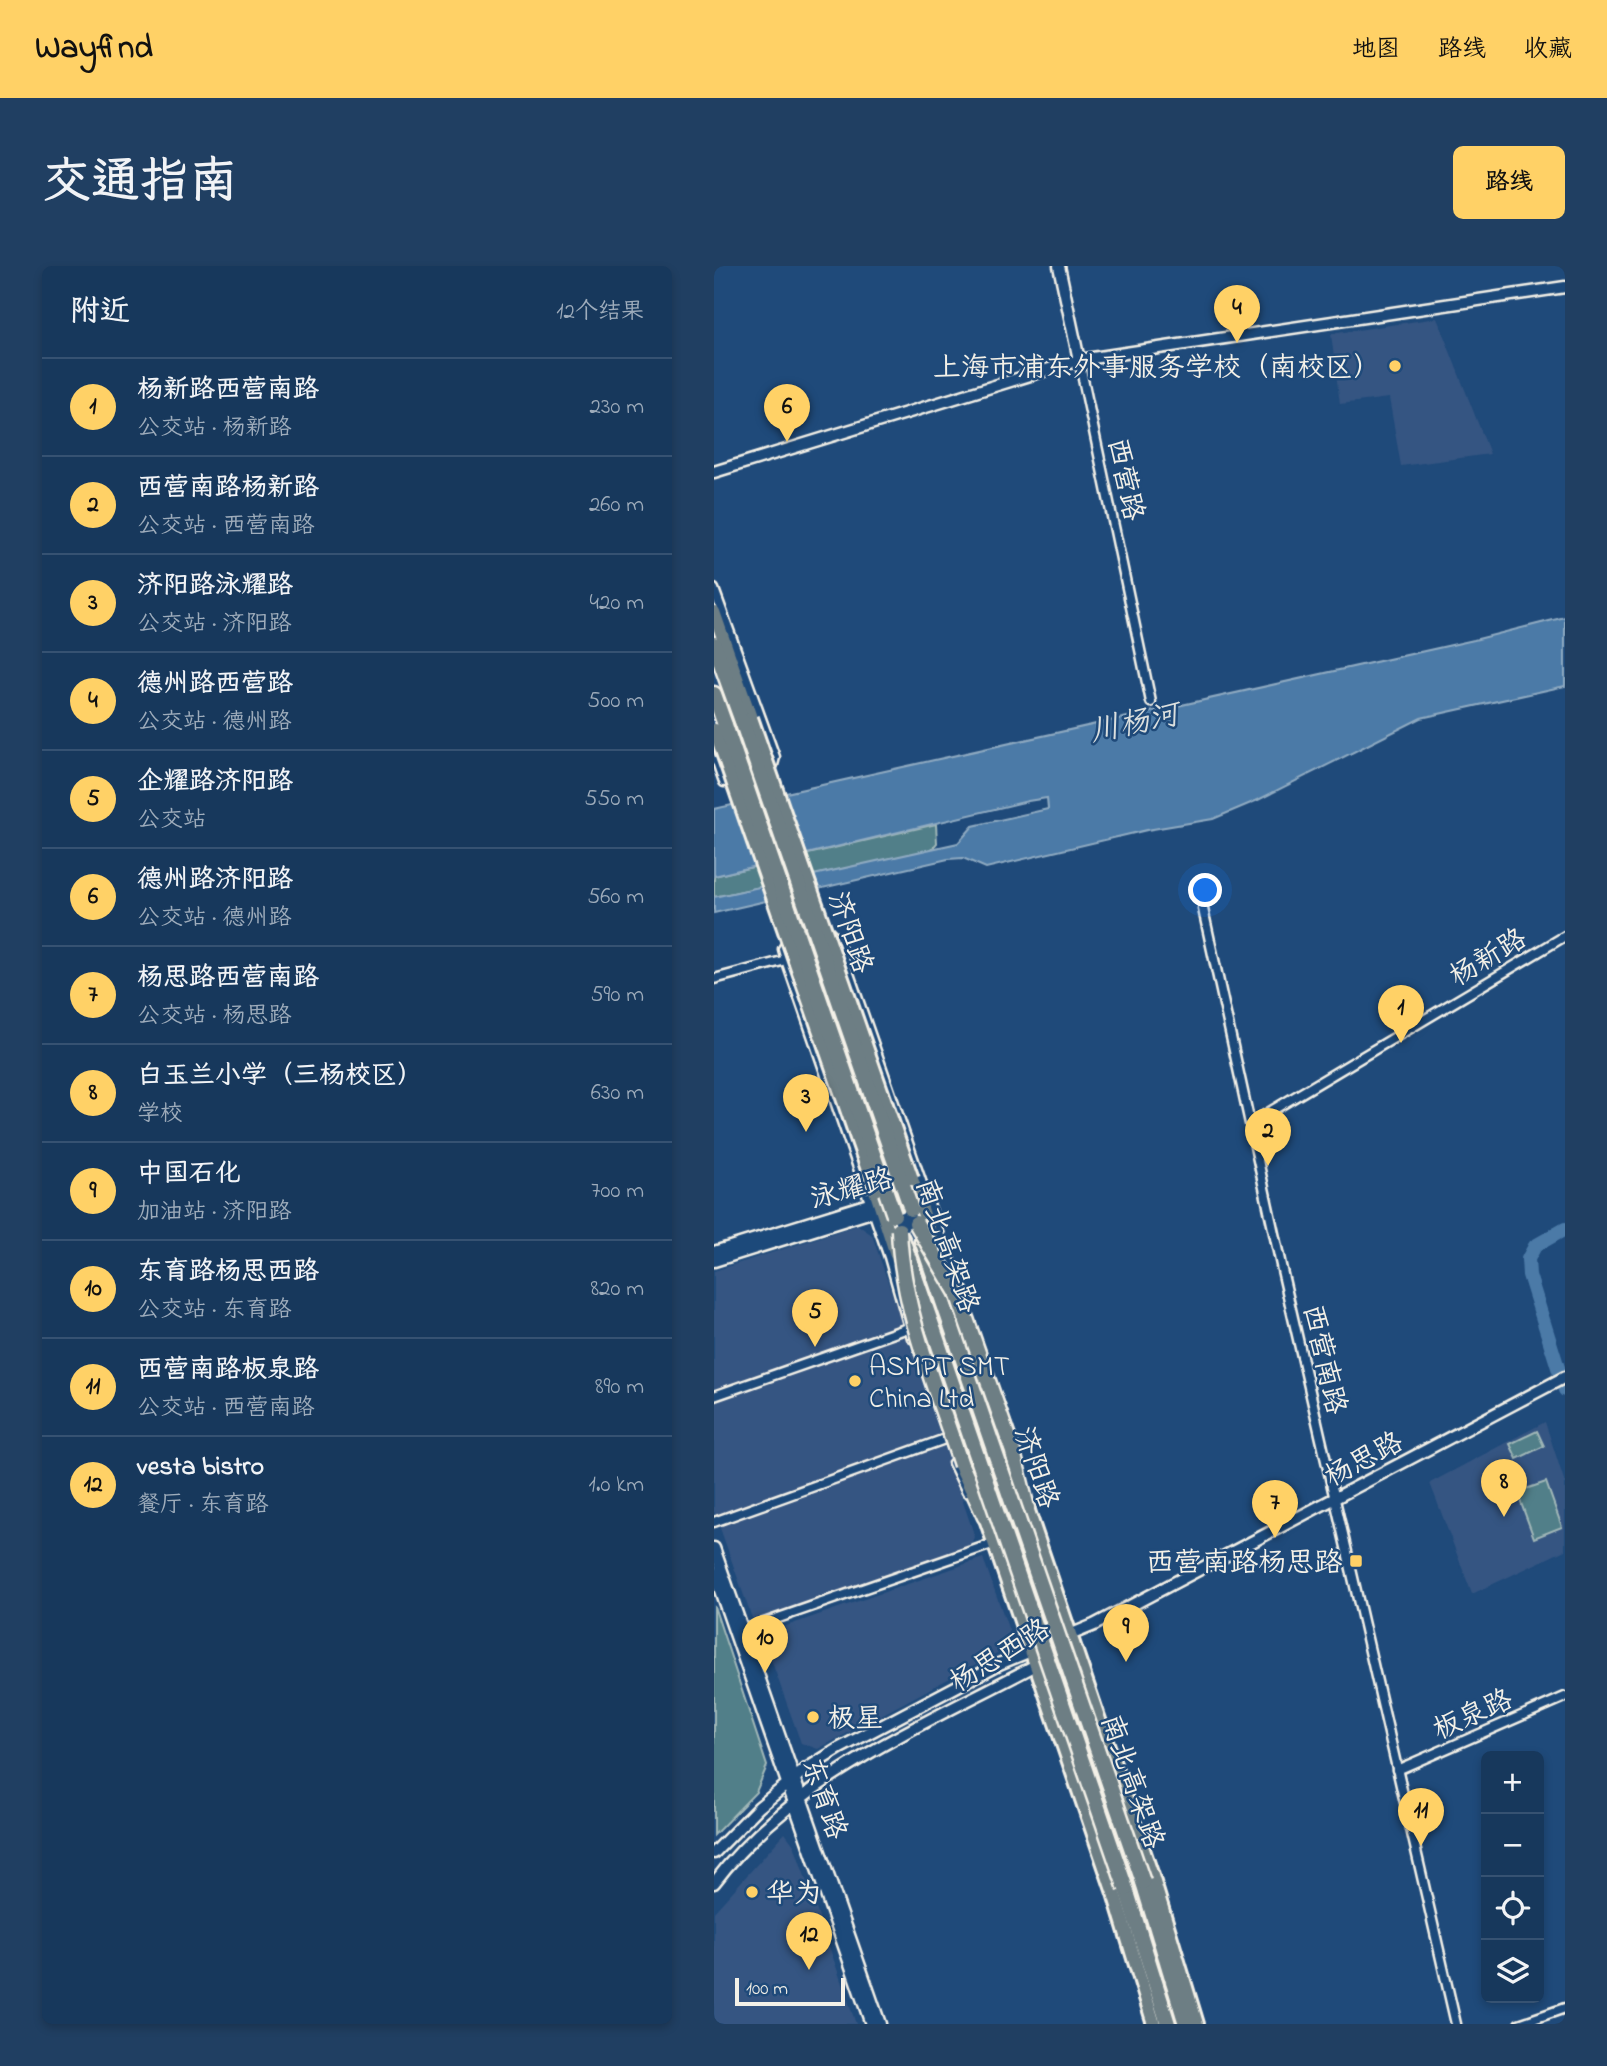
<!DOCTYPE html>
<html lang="zh">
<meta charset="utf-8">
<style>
body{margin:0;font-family:"Indie Flower","LXGW WenKai TC",sans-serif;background:#203f62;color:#f1f3f6}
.controls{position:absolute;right:21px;bottom:21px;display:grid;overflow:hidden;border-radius:10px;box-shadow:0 4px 10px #0003}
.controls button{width:63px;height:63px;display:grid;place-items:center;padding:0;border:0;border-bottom:2px solid #365272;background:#17385c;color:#f1f3f6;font:35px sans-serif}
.scale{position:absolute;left:21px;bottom:18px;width:110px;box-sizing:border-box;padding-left:7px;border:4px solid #f4f1e8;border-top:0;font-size:19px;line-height:24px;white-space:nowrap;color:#f4f1e8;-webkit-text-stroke:5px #1f4a7a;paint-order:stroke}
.you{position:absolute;left:492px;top:625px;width:24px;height:24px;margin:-18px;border:5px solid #fff;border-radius:50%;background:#1a73e8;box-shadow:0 0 0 10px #1a73e833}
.badge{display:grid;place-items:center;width:46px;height:46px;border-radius:50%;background:#ffd166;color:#111;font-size:23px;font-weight:700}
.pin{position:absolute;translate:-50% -58px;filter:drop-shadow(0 2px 4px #0008)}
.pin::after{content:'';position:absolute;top:37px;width:24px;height:21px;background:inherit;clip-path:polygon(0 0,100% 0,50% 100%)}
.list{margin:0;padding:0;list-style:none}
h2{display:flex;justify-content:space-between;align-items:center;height:91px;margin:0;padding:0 28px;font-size:30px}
h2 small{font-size:23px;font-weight:400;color:#9eacbb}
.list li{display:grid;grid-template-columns:46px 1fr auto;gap:21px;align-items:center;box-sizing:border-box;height:98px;padding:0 28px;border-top:2px solid #365272}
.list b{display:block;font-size:26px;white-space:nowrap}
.list p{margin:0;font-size:23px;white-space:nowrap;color:#9eacbb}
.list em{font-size:23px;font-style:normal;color:#9eacbb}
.icon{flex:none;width:38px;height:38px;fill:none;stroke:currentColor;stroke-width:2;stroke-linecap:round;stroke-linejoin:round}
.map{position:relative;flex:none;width:851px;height:1758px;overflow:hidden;border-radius:10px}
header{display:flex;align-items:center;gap:42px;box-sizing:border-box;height:98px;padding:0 35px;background:#ffd166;color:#111}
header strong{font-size:33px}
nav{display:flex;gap:38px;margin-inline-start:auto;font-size:24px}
.intro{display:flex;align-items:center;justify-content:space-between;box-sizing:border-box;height:168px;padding:0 42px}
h1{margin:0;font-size:49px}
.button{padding:18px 32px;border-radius:10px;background:#ffd166;color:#111;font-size:24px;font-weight:700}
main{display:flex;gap:42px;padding:0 42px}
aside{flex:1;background:#17385c;border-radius:10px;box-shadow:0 4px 10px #0003}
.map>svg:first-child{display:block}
</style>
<header>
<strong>Wayfind</strong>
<nav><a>地图</a><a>路线</a><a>收藏</a></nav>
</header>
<div class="intro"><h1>交通指南</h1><a class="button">路线</a></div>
<main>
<aside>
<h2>附近<small>12个结果</small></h2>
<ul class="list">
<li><span class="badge">1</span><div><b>杨新路西营南路</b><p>公交站 · 杨新路</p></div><em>230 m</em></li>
<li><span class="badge">2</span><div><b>西营南路杨新路</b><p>公交站 · 西营南路</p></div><em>260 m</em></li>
<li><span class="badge">3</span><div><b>济阳路泳耀路</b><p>公交站 · 济阳路</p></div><em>420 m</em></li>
<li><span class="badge">4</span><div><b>德州路西营路</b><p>公交站 · 德州路</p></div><em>500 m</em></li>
<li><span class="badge">5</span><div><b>企耀路济阳路</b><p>公交站</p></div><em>550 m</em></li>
<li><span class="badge">6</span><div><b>德州路济阳路</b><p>公交站 · 德州路</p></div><em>560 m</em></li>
<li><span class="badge">7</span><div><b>杨思路西营南路</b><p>公交站 · 杨思路</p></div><em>590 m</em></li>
<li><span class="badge">8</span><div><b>白玉兰小学（三杨校区）</b><p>学校</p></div><em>630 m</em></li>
<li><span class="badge">9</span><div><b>中国石化</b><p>加油站 · 济阳路</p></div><em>700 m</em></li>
<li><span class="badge">10</span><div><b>东育路杨思西路</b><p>公交站 · 东育路</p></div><em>820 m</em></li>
<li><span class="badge">11</span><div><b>西营南路板泉路</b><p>公交站 · 西营南路</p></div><em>890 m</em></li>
<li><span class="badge">12</span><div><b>vesta bistro</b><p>餐厅 · 东育路</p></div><em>1.0 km</em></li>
</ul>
</aside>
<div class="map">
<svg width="851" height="1758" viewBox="0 0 851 1758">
<rect width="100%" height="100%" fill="#1f4a7a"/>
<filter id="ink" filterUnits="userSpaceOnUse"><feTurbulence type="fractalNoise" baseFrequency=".0143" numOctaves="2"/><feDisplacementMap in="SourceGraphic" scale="14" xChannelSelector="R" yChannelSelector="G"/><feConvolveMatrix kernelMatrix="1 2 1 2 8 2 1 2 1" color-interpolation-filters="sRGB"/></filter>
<g filter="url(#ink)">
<g fill="#355582">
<polygon points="723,52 776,188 687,200 675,132 626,138 617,68"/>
<polygon points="144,959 158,969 261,1271 257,1280 39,1355 0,1245 0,1005"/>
<polygon points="831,1156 851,1217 851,1284 758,1328 716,1217"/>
<polygon points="269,1292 297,1370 290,1383 104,1483 87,1477 50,1374 55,1366"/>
<polygon points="71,1567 80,1579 142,1758 0,1758 0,1646"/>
</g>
<g fill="#517f89" stroke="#a2b8b8" stroke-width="2">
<polygon points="222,558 223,577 217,584 0,631 0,610"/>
<polygon points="823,1165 830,1180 803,1193 796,1178"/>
<polygon points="832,1216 848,1261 820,1272 803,1226"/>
<polygon points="0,1340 53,1500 42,1526 0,1569"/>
</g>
<polygon fill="#4b7aa7" stroke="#8faac1" stroke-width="2" points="851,351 851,420 707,452 544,534 499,553 433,564 272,602 249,592 234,593 0,647 0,631 244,577 259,560 334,543 333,532 314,535 0,610 0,543 760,374"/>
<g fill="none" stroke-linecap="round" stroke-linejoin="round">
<polyline stroke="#4b7aa7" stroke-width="14" points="851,963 821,980 814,993 815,1009 851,1124"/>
<defs>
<g id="minor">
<polyline points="365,94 437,436"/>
<polyline points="0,323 61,491 59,499 53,504 10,516 0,487"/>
<polyline points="489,643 568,1004 742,1758"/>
<polyline points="0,713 72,694"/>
<polyline points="537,857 851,670"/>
<polyline points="198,1072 175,991 72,694 69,683 73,676 110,665 115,665 123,673 229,978 252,1032"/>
<polyline points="0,1130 194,1062"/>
<polyline points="239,1197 253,1226"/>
<polyline points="0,1256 231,1173"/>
<polyline points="24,1366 281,1277"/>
<polyline points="683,1504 851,1431"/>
<polyline points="805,1758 851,1742"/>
</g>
<g id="tertiary">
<polyline points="345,0 365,94"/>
<polyline points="0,206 365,94 851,21"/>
<polyline points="0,986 171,933"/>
<polyline points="0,995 167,943 199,929"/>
<polyline points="0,1282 166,1758"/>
<polyline points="0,1307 157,1758"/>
<polyline points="0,1587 45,1541 92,1503 126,1482 285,1398 380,1359 851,1111"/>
<path d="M0 1617C80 1511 208 1460 322 1399L351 1375"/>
</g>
<g id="primary">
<polyline points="0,346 37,452"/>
<polyline points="198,913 221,982"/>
<polyline points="161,924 184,995"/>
<polyline points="310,1233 439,1613 483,1758"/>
<polyline points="269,1244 400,1627 440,1758"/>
</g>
<g id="trunk">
<polyline points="0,378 28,455"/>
<polyline points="0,428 11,459"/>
<polyline points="188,973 220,1065"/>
<polyline points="208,974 237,1059"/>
<polyline points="299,1186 313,1242"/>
<polyline points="247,1199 271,1251"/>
<polyline points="429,1616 472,1758"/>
<polyline points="412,1623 454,1758"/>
</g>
</defs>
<use href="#minor" stroke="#f4f1e8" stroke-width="13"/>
<use href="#tertiary" stroke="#f4f1e8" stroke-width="15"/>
<use href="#primary" stroke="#f4f1e8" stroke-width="18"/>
<use href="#trunk" stroke="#f4f1e8" stroke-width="19"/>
<use href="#minor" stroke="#1f4a7a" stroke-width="8"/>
<use href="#tertiary" stroke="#1f4a7a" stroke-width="10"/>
<use href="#primary" stroke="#6d7e84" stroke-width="12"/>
<use href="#trunk" stroke="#6d7e84" stroke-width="14"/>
<defs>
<g id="primary-bridge">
<polyline points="37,452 198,913"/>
<polyline points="1,464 161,924"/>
</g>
<g id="trunk-bridge">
<polyline points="28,455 197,943"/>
<polyline points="11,459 180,949"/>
<polyline points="202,957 243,1027 299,1186"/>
<path d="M185 964C188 1045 222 1122 247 1199"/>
<polyline points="237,1059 429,1616"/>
<polyline points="220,1065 412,1623"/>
</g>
</defs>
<use href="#primary-bridge" stroke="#f4f1e8" stroke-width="18" stroke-linecap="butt"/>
<use href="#trunk-bridge" stroke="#f4f1e8" stroke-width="19" stroke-linecap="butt"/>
<use href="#primary-bridge" stroke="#6d7e84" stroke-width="12"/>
<use href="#trunk-bridge" stroke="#6d7e84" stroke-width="14"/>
</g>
</g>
<g fill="#ffd166" stroke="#1f4a7a" stroke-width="2.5">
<circle cx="681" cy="100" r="7"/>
<circle cx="141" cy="1115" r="7"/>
<rect x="635" y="1288" width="14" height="14" rx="3.5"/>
<circle cx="99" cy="1451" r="7"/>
<circle cx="38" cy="1626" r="7"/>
</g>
<g text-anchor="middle" stroke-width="5" stroke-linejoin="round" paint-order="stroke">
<g font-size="28" fill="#f4f1e8" stroke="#1f4a7a" text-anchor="start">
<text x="667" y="110" text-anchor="end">上海市浦东外事服务学校（南校区）</text>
<text x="155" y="1109">ASMPT SMT<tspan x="155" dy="32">China Ltd</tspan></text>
<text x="628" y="1305" text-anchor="end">西营南路杨思路</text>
<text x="113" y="1461">极星</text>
<text x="52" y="1636">华为</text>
</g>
<g font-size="28" fill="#f4f1e8" stroke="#1f4a7a">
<text transform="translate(413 213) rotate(78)" y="10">西营路</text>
<text transform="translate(138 666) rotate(71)" y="10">济阳路</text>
<text transform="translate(773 690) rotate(-31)" y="10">杨新路</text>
<text transform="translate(137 921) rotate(-15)" y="10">泳耀路</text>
<text transform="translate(235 979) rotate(71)" y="10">南北高架路</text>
<text transform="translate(612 1093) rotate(77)" y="10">西营南路</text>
<text transform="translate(649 1192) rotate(-28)" y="10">杨思路</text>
<text transform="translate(324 1201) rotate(71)" y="10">济阳路</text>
<text transform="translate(285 1388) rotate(-32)" y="10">杨思西路</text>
<text transform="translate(758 1447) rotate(-24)" y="10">板泉路</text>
<text transform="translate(420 1515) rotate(71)" y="10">南北高架路</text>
<text transform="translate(112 1532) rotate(71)" y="10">东育路</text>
</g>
<g font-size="30" font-style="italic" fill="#dbdfde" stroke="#1f4a7a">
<text transform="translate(420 456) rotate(-12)" y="10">川杨河</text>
</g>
</g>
</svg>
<div class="controls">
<button>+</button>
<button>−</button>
<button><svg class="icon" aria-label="locate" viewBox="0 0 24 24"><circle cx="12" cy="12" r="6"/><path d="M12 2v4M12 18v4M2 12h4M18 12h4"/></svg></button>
<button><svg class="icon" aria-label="layers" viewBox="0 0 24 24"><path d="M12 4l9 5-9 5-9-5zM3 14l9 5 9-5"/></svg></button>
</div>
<div class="scale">100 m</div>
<div class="you"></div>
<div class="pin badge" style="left:687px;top:777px">1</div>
<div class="pin badge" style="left:554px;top:900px">2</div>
<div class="pin badge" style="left:92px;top:866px">3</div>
<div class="pin badge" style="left:523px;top:77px">4</div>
<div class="pin badge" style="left:101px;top:1081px">5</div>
<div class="pin badge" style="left:73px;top:176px">6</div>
<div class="pin badge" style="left:561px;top:1272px">7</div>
<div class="pin badge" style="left:790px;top:1251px">8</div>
<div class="pin badge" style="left:412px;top:1396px">9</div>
<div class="pin badge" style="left:51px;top:1407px">10</div>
<div class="pin badge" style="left:707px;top:1580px">11</div>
<div class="pin badge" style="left:95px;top:1704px">12</div>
</div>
</main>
